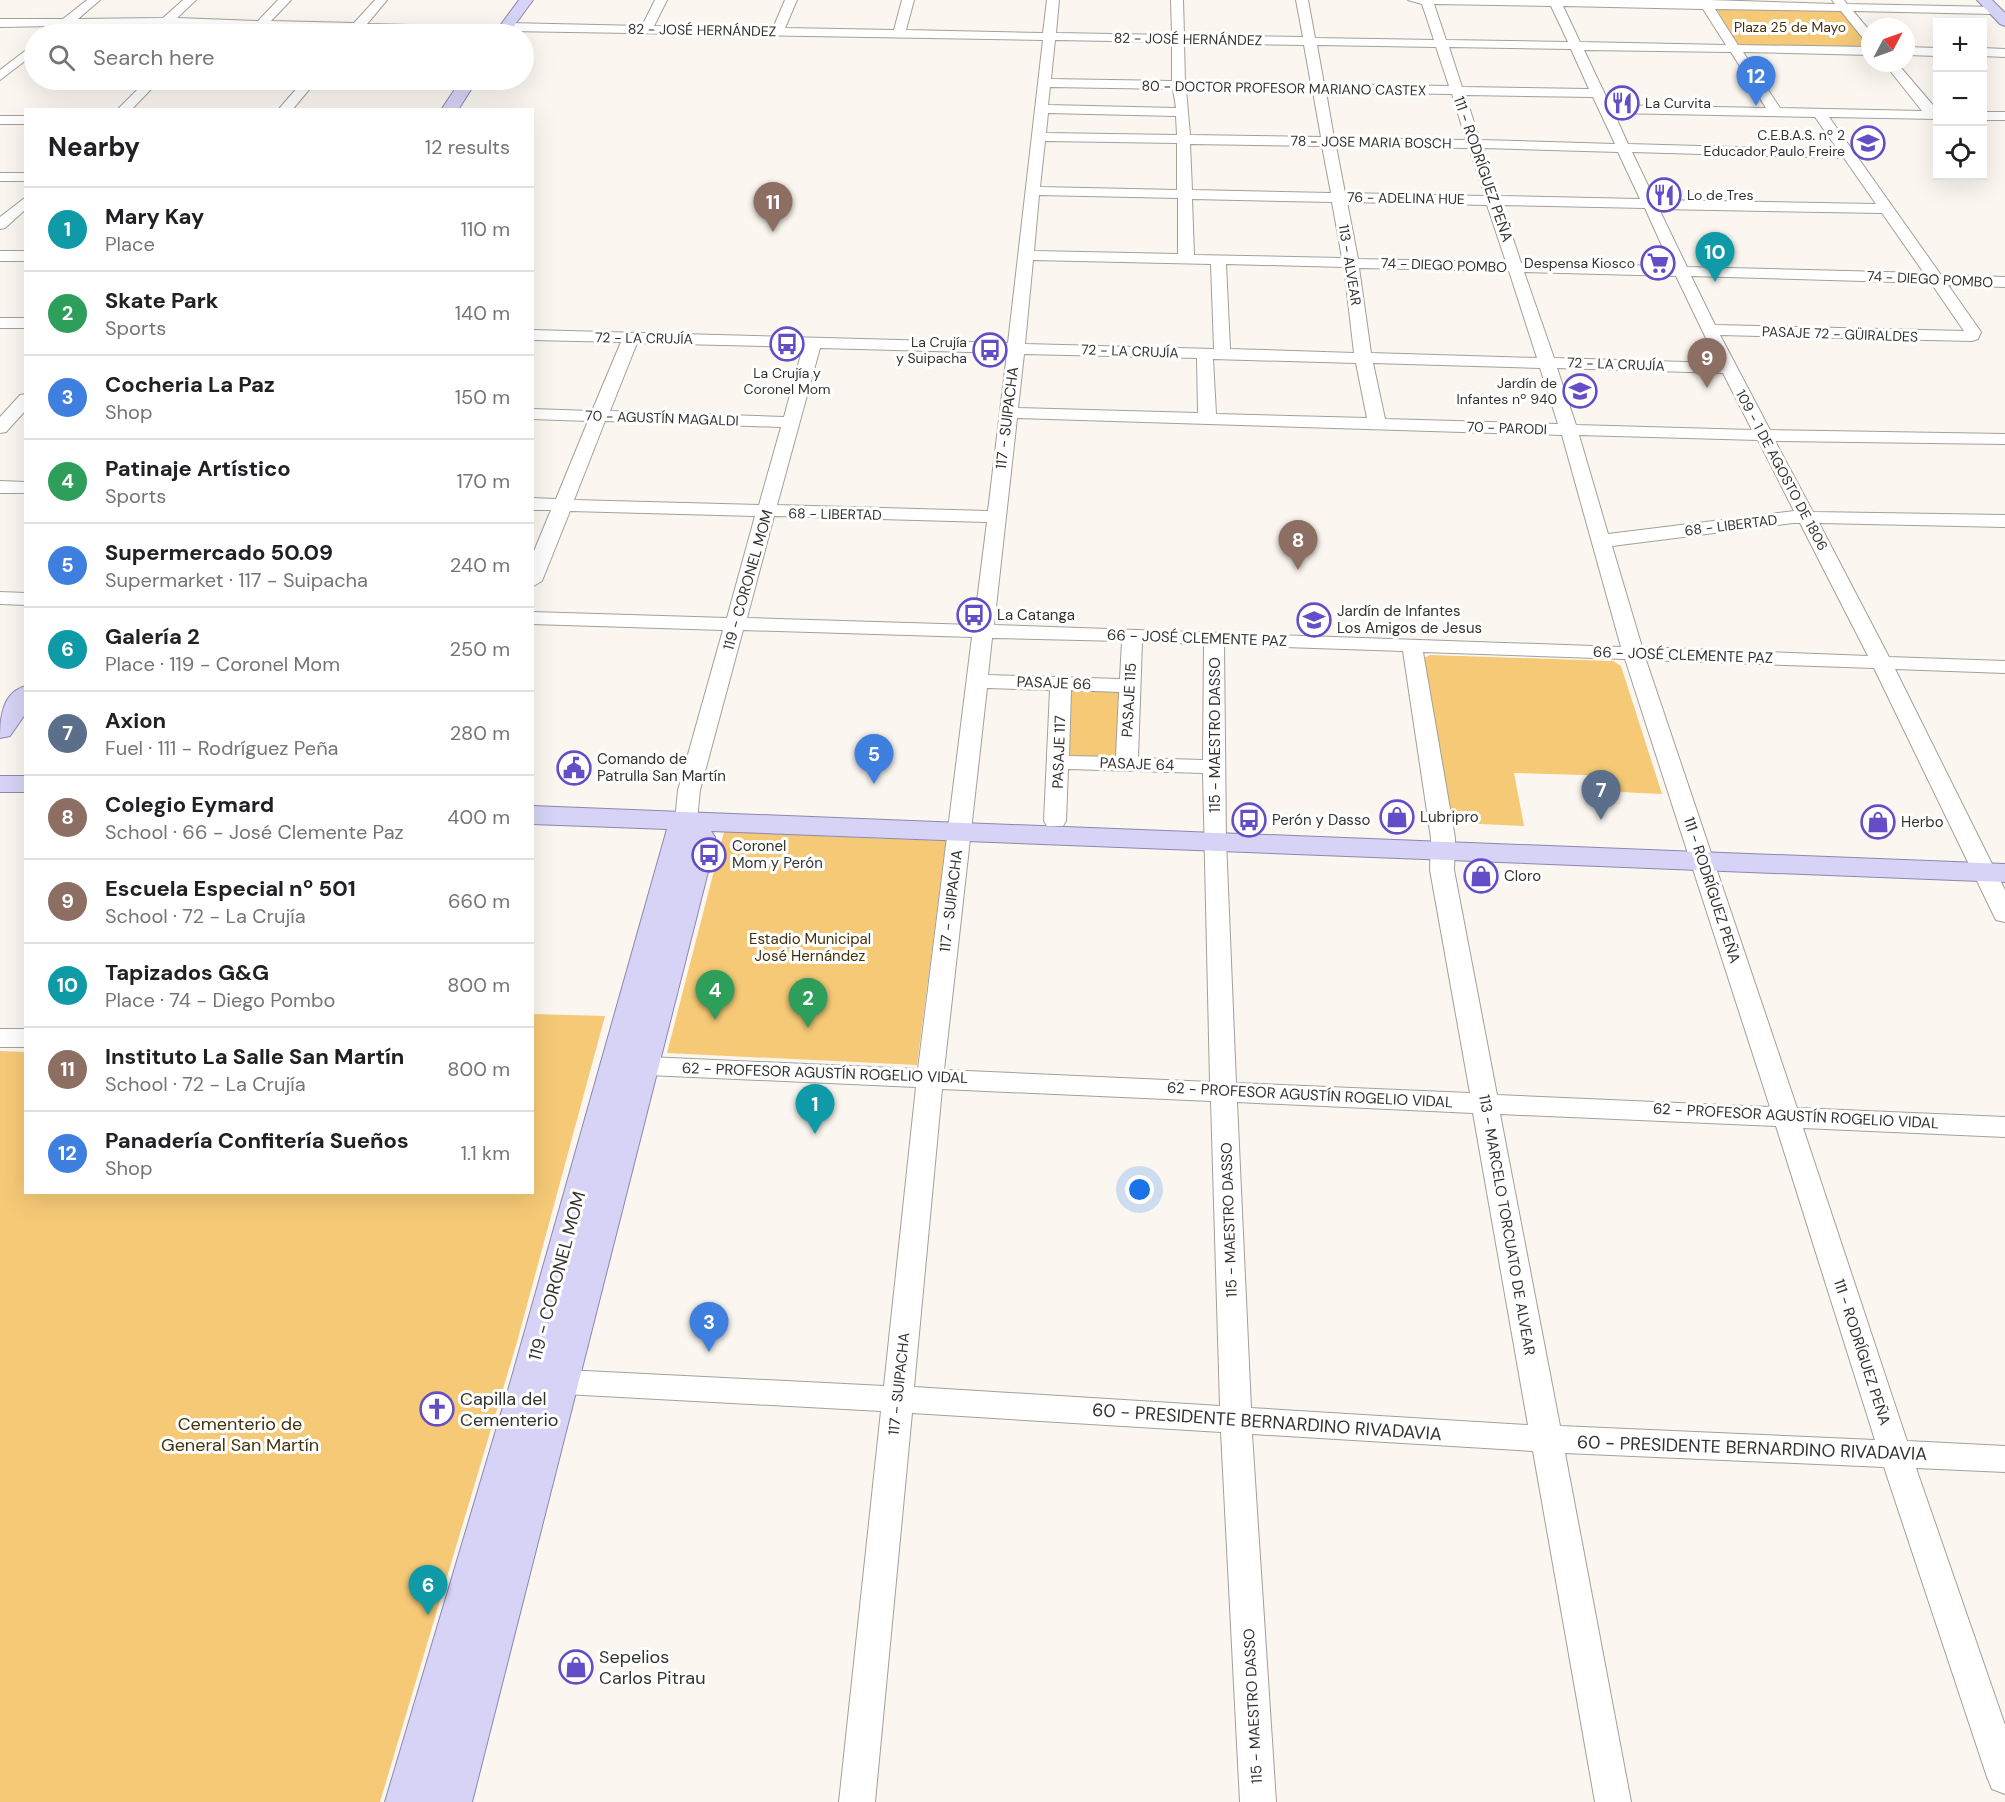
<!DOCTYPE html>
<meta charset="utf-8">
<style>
body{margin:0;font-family:"DM Sans",sans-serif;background:#f6f6f6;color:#202124}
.controls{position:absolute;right:18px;top:18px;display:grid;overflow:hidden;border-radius:0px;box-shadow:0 6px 24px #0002}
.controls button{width:54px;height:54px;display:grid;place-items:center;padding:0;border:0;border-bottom:2px solid #e0e0e0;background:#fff;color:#202124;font:30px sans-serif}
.compass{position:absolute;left:1861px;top:18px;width:54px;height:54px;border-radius:50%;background:#fff;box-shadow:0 6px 24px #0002;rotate:49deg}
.you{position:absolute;left:1140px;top:1190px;width:21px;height:21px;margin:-15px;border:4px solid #fff;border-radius:50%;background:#1a73e8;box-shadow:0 0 0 9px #1a73e833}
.badge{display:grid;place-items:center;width:39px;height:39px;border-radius:50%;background:#644dc6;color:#fff;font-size:20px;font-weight:700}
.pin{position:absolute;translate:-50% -50px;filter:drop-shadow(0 2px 3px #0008)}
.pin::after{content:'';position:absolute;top:32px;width:21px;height:18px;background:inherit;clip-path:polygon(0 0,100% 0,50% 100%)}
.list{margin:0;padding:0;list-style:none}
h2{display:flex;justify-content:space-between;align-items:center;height:78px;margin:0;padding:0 24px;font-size:26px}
h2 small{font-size:20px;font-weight:400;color:#757577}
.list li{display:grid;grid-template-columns:39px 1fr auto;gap:18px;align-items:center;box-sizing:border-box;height:84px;padding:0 24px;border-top:2px solid #e0e0e0}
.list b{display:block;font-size:22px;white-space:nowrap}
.list p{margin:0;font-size:20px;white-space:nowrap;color:#757577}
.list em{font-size:20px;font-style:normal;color:#757577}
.icon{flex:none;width:33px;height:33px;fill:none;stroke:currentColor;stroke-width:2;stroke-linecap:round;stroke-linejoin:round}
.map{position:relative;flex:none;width:2005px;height:1802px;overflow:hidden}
.search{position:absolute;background:#fff;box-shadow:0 6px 24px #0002;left:24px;top:24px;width:510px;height:66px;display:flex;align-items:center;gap:15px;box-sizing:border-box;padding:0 21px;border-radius:33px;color:#757577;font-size:22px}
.panel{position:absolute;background:#fff;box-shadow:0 6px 24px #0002;left:24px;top:108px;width:510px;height:1086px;border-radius:0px}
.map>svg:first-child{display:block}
</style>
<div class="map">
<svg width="2005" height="1802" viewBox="0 0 2005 1802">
<rect width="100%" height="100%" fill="#fbf7f0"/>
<g fill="#f5c976">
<polygon points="1716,8 1839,9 1870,47 1737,46"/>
<polygon points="1430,655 1613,661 1621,666 1662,794 1620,792 1615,776 1514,773 1524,826 1459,823 1451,819 1424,658"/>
<polygon points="1071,687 1122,689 1120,760 1068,758"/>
<polygon points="724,832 946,841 917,1065 667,1053"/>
<polygon points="533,1014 605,1016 517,1342 380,1802 0,1802 0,1051 25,1052 26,1192 532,1192"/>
</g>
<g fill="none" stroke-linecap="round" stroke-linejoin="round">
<defs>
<g id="minor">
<path d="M87 0H100L78 19 163 18 183 0H196L177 18 258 21 278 0H291L271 21 354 23 375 0H387L367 24 500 27 506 23 642 26 655 0H667L654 26 773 28 785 0H797L785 28 894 30 902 0H914L906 30 1043 33 1047 0H1059L1056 33 1172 35 1171 0H1183L1184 35 1303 37 1296 0H1308L1315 38 1434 40 1422 4 1408 0H1709L1835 4 1832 0H1844L1847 4 1997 7 1999 10 1993 14 1853 11 1870 31V43L1866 42 1841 11 1715 9 1738 45 1870 47V55L1743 52 1780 108 1922 111 1884 63H1897L1938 111V119L1829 117 1941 275 2005 277V287L1948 285 1981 332 1978 339 1972 341 1720 335 1770 430 2005 434V444L1775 441 1813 512 2005 515V527L1819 523 1889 657 2005 661V673L1895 669 2005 890V922L1996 920 1993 914 1874 668 1646 660 1797 1108 2005 1117V1137L1803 1128 1907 1441 2005 1446V1472L1916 1468 2005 1725V1794L1992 1789 1987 1777 1884 1467 1565 1453 1631 1802H1595L1533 1451 1252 1434 1276 1802H1240L1221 1432 912 1413 875 1802H839L881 1411 546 1393 535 1390 531 1381 535 1372 546 1369 884 1386 916 1087 626 1074 617 1072 613 1065 617 1058 626 1056 918 1069 972 637 743 630 700 790 697 820 694 825H678L675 820 678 790 723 630 532 624V612L727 618 755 516 570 511 542 581 532 587V556L551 510H532V498L556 499 588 421 532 419V409L592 411 621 342 532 340V330L1008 343 1043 40 509 31 504 34 360 31 357 34H345L348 30 264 28 255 34 251 33V28L179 26H169L161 31 157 30 156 26H69L61 31 55 26 0 27V19H63ZM1434 4 1551 6 1568 42 1446 40ZM1563 6 1703 9 1726 45 1580 42ZM1055 40 1172 42V81L1051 79ZM1184 43 1304 45 1311 84 1185 82ZM1317 45 1436 47 1449 86 1324 84ZM1449 47 1571 49 1589 89 1462 87ZM1584 50 1731 52 1766 108 1610 105ZM1050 87 1173 89 1176 108 1048 105ZM1186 89 1313 92 1321 137 1190 135ZM1326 92 1452 94 1466 140 1334 138ZM1465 95 1593 97 1615 144 1480 140ZM1048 113 1176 116 1177 135 1046 133ZM1614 113 1815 117 1838 150 1628 144ZM1045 141 1177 143V190L1040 187ZM1190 144 1322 146 1331 193 1192 190ZM1336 146 1469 148 1485 196 1345 193ZM1483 148 1618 152 1640 199 1499 196ZM1632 152 1844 158 1876 204 1655 200ZM1039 195 1178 198V254L1034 251ZM1192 199 1332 202 1342 258 1194 255ZM1347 202 1487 205 1506 262 1358 259ZM1502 205 1645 208 1671 266 1521 263ZM1659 209 1882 213 1924 273 1687 267ZM1033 260 1211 264 1214 349 1025 344ZM1226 264 1344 267 1354 353 1230 349ZM1359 268 1509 271 1537 358 1371 353ZM1524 272 1676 276 1718 363 1554 358ZM1691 276 1931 283 1964 331 1715 325ZM637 343 803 347 784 417 610 411ZM820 348 1007 353 988 511 777 505ZM1024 354 1197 358 1198 413 1018 408ZM1213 359 1356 363 1367 418 1216 414ZM1373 363 1540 368 1558 424 1385 419ZM1557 368 1723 373 1752 430 1576 425ZM1017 418 1562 435 1621 647 994 625ZM605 421 781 427 759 505 574 500ZM1579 435 1758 440 1794 511 1608 534ZM774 516 987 522 974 625 747 618ZM1793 523H1800L1868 656 1642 647 1612 546ZM992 638 1122 641 1120 679 988 675ZM1142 642 1204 644 1203 760 1138 758ZM1224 645 1403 651 1431 838 1430 870 1470 1093 1236 1083 1226 840ZM1423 652 1625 659 1770 1107 1497 1095 1454 870 1455 838ZM987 688 1050 690 1044 821 1047 826H1063L1066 821 1068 769 1203 773 1210 1082 944 1070ZM1071 690 1119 692 1116 757 1069 756ZM942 1089 1211 1101 1220 1406 914 1387ZM1237 1102 1473 1113 1528 1425 1251 1408ZM1500 1114 1776 1126 1875 1440 1560 1426Z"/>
<polygon points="34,44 34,54 0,80 0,70"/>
<polygon points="1906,47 1938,48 1938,56 1906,55"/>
<polygon points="1982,48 2005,49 2005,57 1982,56"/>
<polygon points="147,80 160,80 131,110 117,110"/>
<polygon points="304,80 317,80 292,110 278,110"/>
<rect x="1982" y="112" width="23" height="8"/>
<rect x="0" y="116" width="26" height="8"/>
<rect x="0" y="173" width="26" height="8"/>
<polygon points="26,197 26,209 5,228 0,229 0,217"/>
<rect x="0" y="251" width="26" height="10"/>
<rect x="0" y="318" width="26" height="10"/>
<polygon points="26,394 26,410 6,432 0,433 0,417 20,395"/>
<polygon points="0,481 26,482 26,493 0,493"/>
<polygon points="0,592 26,593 26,605 0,604"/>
<rect x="0" y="1029" width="26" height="18"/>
</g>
<g id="major">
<polygon points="519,0 533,0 508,34 494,34"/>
<polygon points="1977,0 1992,0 2005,13 2005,26 2000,24"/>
<polygon points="461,80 477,80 458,110 441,110"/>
<path d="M26 686V713L10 736 0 738C0 718 2 692 26 686Z"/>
<rect x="0" y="776" width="26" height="16"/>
<polygon points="532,806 2005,864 2005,882 711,831 715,837 712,856 472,1802 385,1802 511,1380 667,829 532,824"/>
</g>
</defs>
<use href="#minor" stroke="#a3a09a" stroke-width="2"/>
<use href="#major" stroke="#8b88ad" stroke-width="2"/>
<use href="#minor" fill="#fff" fill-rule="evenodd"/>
<use href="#major" fill="#d6d3f6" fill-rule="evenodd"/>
</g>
<defs>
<symbol id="restaurant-ring" viewBox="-11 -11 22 22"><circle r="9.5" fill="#fff" stroke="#644dc6" stroke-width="1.5"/><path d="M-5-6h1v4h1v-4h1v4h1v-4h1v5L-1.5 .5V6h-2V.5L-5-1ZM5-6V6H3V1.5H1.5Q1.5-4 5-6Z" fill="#644dc6"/></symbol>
<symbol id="school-ring" viewBox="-11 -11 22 22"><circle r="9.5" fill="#fff" stroke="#644dc6" stroke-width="1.5"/><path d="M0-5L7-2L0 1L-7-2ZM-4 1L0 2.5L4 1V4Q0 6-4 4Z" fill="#644dc6"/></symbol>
<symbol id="supermarket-ring" viewBox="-11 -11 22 22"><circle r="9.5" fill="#fff" stroke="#644dc6" stroke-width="1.5"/><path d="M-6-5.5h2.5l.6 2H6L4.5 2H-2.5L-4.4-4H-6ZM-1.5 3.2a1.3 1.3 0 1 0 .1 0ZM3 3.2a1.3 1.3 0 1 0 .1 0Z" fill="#644dc6"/></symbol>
<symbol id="bus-ring" viewBox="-11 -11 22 22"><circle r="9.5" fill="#fff" stroke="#644dc6" stroke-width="1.5"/><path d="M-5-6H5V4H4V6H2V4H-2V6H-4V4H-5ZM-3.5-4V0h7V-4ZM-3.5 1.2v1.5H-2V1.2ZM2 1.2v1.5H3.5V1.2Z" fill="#644dc6"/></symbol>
<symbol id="civic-ring" viewBox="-11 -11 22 22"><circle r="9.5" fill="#fff" stroke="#644dc6" stroke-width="1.5"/><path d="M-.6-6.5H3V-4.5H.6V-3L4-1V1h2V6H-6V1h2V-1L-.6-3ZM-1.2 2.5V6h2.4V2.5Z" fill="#644dc6"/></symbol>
<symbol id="shop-ring" viewBox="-11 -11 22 22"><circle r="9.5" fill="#fff" stroke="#644dc6" stroke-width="1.5"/><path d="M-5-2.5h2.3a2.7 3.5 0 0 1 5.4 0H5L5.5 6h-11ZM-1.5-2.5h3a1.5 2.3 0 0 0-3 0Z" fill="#644dc6"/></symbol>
<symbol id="church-ring" viewBox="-11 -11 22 22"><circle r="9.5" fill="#fff" stroke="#644dc6" stroke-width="1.5"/><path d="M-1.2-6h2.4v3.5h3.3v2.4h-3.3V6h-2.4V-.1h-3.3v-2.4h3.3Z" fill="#644dc6"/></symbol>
</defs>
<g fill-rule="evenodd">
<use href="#restaurant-ring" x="1603" y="84" width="38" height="38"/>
<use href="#school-ring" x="1849" y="124" width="38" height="38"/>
<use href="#restaurant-ring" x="1645" y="176" width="38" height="38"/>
<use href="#supermarket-ring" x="1639" y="244" width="38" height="38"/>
<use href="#bus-ring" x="768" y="325" width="38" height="38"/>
<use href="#bus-ring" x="971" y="331" width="38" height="38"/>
<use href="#school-ring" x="1561" y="372" width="38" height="38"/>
<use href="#bus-ring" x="955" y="596" width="38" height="38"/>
<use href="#school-ring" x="1295" y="601" width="38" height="38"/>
<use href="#civic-ring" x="555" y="749" width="38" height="38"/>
<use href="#shop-ring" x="1378" y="798" width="38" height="38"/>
<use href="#bus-ring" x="1230" y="801" width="38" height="38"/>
<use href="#shop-ring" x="1859" y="803" width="38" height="38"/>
<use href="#bus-ring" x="690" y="836" width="38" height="38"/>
<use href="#shop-ring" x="1462" y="857" width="38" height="38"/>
<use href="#church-ring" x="418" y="1390" width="38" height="38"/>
<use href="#shop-ring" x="557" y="1648" width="38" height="38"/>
</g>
<g text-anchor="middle" stroke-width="6" stroke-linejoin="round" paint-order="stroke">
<g font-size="14" fill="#433109" stroke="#fff">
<text x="1790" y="32">Plaza 25 de Mayo</text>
</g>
<g font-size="14" fill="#343330" stroke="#fff">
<text transform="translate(702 30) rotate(1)" y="5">82 - JOSÉ HERNÁNDEZ</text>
<text transform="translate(1188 39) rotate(1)" y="5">82 - JOSÉ HERNÁNDEZ</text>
<text transform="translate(1284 88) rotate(1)" y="5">80 - DOCTOR PROFESOR MARIANO CASTEX</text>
<text transform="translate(1371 142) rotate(1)" y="5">78 - JOSE MARIA BOSCH</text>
<text transform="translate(1406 198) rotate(1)" y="5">76 - ADELINA HUE</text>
<text transform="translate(1350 265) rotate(81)" y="5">113 - ALVEAR</text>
<text transform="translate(1444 265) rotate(2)" y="5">74 - DIEGO POMBO</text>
<text transform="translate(1930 279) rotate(3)" y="5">74 - DIEGO POMBO</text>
<text transform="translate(1840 334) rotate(2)" y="5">PASAJE 72 - GÜIRALDES</text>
<text transform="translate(644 338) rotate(1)" y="5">72 - LA CRUJÍA</text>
<text transform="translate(1130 351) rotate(2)" y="5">72 - LA CRUJÍA</text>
<text transform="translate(1616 364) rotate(2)" y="5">72 - LA CRUJÍA</text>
<text transform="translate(662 418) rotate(2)" y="5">70 - AGUSTÍN MAGALDI</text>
<text transform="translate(1507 428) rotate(2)" y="5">70 - PARODI</text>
<text transform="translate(1782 470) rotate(62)" y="5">109 - 1 DE AGOSTO DE 1806</text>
<text transform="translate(835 514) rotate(1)" y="5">68 - LIBERTAD</text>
<text transform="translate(1731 525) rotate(-7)" y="5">68 - LIBERTAD</text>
</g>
<g font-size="14" fill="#343330" stroke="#fff" text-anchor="end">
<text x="1645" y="108" text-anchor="start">La Curvita</text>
<text x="1845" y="140">C.E.B.A.S. nº 2<tspan x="1845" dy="16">Educador Paulo Freire</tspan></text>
<text x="1687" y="200" text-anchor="start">Lo de Tres</text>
<text x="1635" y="268">Despensa Kiosco</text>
<text x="967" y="347">La Crujía<tspan x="967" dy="16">y Suipacha</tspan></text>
<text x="787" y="378" text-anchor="middle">La Crujía y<tspan x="787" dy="16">Coronel Mom</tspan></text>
<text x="1557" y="388">Jardín de<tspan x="1557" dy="16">Infantes nº 940</tspan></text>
</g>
<g font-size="15" fill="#343330" stroke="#fff">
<text transform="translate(1483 169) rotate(71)" y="5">111 - RODRÍGUEZ PEÑA</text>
<text transform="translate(1007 418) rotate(-83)" y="5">117 - SUIPACHA</text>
<text transform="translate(748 580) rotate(-74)" y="5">119 - CORONEL MOM</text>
<text transform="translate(1197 638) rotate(2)" y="5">66 - JOSÉ CLEMENTE PAZ</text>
<text transform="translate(1683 655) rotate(2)" y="5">66 - JOSÉ CLEMENTE PAZ</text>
<text transform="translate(1054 683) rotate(2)" y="5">PASAJE 66</text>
<text transform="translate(1129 700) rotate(-87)" y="5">PASAJE 115</text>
<text transform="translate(1215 735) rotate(-90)" y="5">115 - MAESTRO DASSO</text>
<text transform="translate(1059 752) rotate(-88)" y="5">PASAJE 117</text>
<text transform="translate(1137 764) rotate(2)" y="5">PASAJE 64</text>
<text transform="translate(1712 890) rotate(72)" y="5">111 - RODRÍGUEZ PEÑA</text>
<text transform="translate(951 901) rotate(-83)" y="5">117 - SUIPACHA</text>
<text transform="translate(825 1073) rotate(2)" y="5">62 - PROFESOR AGUSTÍN ROGELIO VIDAL</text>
<text transform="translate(1310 1095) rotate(3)" y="5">62 - PROFESOR AGUSTÍN ROGELIO VIDAL</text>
<text transform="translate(1796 1116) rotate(3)" y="5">62 - PROFESOR AGUSTÍN ROGELIO VIDAL</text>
<text transform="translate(1229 1220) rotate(-92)" y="5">115 - MAESTRO DASSO</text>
<text transform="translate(1507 1225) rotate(80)" y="5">113 - MARCELO TORCUATO DE ALVEAR</text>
<text transform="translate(1862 1352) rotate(72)" y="5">111 - RODRÍGUEZ PEÑA</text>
<text transform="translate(899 1384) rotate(-84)" y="5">117 - SUIPACHA</text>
<text transform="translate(1253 1706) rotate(-93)" y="5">115 - MAESTRO DASSO</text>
</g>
<g font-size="15" fill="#343330" stroke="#fff" text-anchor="start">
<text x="1337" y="616">Jardín de Infantes<tspan x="1337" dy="17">Los Amigos de Jesus</tspan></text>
<text x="997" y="620">La Catanga</text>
<text x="597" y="764">Comando de<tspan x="597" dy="17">Patrulla San Martín</tspan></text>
<text x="1420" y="822">Lubripro</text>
<text x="1272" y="825">Perón y Dasso</text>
<text x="1901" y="827">Herbo</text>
<text x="732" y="851">Coronel<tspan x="732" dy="17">Mom y Perón</tspan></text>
<text x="1504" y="881">Cloro</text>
</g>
<g font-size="15" fill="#433109" stroke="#fff">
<text x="810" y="944">Estadio Municipal<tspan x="810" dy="17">José Hernández</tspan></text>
</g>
<g font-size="18" fill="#343330" stroke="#fff">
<text transform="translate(557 1276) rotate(-75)" y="6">119 - CORONEL MOM</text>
<text transform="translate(1267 1422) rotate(4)" y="6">60 - PRESIDENTE BERNARDINO RIVADAVIA</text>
<text transform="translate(1752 1448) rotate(2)" y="6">60 - PRESIDENTE BERNARDINO RIVADAVIA</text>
</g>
<g font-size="18" fill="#343330" stroke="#fff" text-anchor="start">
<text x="460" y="1405">Capilla del<tspan x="460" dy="21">Cementerio</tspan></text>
<text x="599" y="1663">Sepelios<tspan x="599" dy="21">Carlos Pitrau</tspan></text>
</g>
<g font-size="18" fill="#433109" stroke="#fff">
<text x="240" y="1430">Cementerio de<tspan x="240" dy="21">General San Martín</tspan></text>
</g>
</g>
</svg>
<div class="controls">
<button>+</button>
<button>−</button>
<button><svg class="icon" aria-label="locate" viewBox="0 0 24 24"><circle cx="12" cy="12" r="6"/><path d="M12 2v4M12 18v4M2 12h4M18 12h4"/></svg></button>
</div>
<svg class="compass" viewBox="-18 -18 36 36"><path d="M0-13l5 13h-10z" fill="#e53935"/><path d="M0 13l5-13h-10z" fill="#757577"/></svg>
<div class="you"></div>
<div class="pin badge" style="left:815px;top:1134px;background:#0f9aa8">1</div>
<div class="pin badge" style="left:808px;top:1028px;background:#2e9e5b">2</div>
<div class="pin badge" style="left:709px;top:1352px;background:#3f7fe0">3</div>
<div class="pin badge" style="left:715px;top:1020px;background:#2e9e5b">4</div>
<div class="pin badge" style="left:874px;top:784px;background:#3f7fe0">5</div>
<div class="pin badge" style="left:428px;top:1615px;background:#0f9aa8">6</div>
<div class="pin badge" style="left:1601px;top:820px;background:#5c6f8a">7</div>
<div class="pin badge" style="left:1298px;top:570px;background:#8d6e63">8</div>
<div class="pin badge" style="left:1707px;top:388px;background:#8d6e63">9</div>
<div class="pin badge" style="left:1715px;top:282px;background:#0f9aa8">10</div>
<div class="pin badge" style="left:773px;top:232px;background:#8d6e63">11</div>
<div class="pin badge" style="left:1756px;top:106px;background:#3f7fe0">12</div>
<div class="search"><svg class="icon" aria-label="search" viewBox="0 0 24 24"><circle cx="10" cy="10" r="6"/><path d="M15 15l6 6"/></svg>Search here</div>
<section class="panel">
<h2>Nearby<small>12 results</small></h2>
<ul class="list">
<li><span class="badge" style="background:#0f9aa8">1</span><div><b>Mary Kay</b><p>Place</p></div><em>110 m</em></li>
<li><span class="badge" style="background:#2e9e5b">2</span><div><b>Skate Park</b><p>Sports</p></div><em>140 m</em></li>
<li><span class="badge" style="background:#3f7fe0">3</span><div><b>Cocheria La Paz</b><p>Shop</p></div><em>150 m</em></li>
<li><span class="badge" style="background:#2e9e5b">4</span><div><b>Patinaje Artístico</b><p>Sports</p></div><em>170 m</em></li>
<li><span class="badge" style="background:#3f7fe0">5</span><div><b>Supermercado 50.09</b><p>Supermarket · 117 - Suipacha</p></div><em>240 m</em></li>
<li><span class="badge" style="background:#0f9aa8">6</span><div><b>Galería 2</b><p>Place · 119 - Coronel Mom</p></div><em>250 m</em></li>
<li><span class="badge" style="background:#5c6f8a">7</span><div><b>Axion</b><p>Fuel · 111 - Rodríguez Peña</p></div><em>280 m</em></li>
<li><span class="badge" style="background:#8d6e63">8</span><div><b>Colegio Eymard</b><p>School · 66 - José Clemente Paz</p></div><em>400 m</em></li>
<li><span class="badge" style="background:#8d6e63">9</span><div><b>Escuela Especial nº 501</b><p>School · 72 - La Crujía</p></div><em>660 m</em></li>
<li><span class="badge" style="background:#0f9aa8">10</span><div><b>Tapizados G&amp;G</b><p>Place · 74 - Diego Pombo</p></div><em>800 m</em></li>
<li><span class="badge" style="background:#8d6e63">11</span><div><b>Instituto La Salle San Martín</b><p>School · 72 - La Crujía</p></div><em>800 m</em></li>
<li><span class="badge" style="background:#3f7fe0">12</span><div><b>Panadería Confitería Sueños</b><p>Shop</p></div><em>1.1 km</em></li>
</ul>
</section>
</div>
